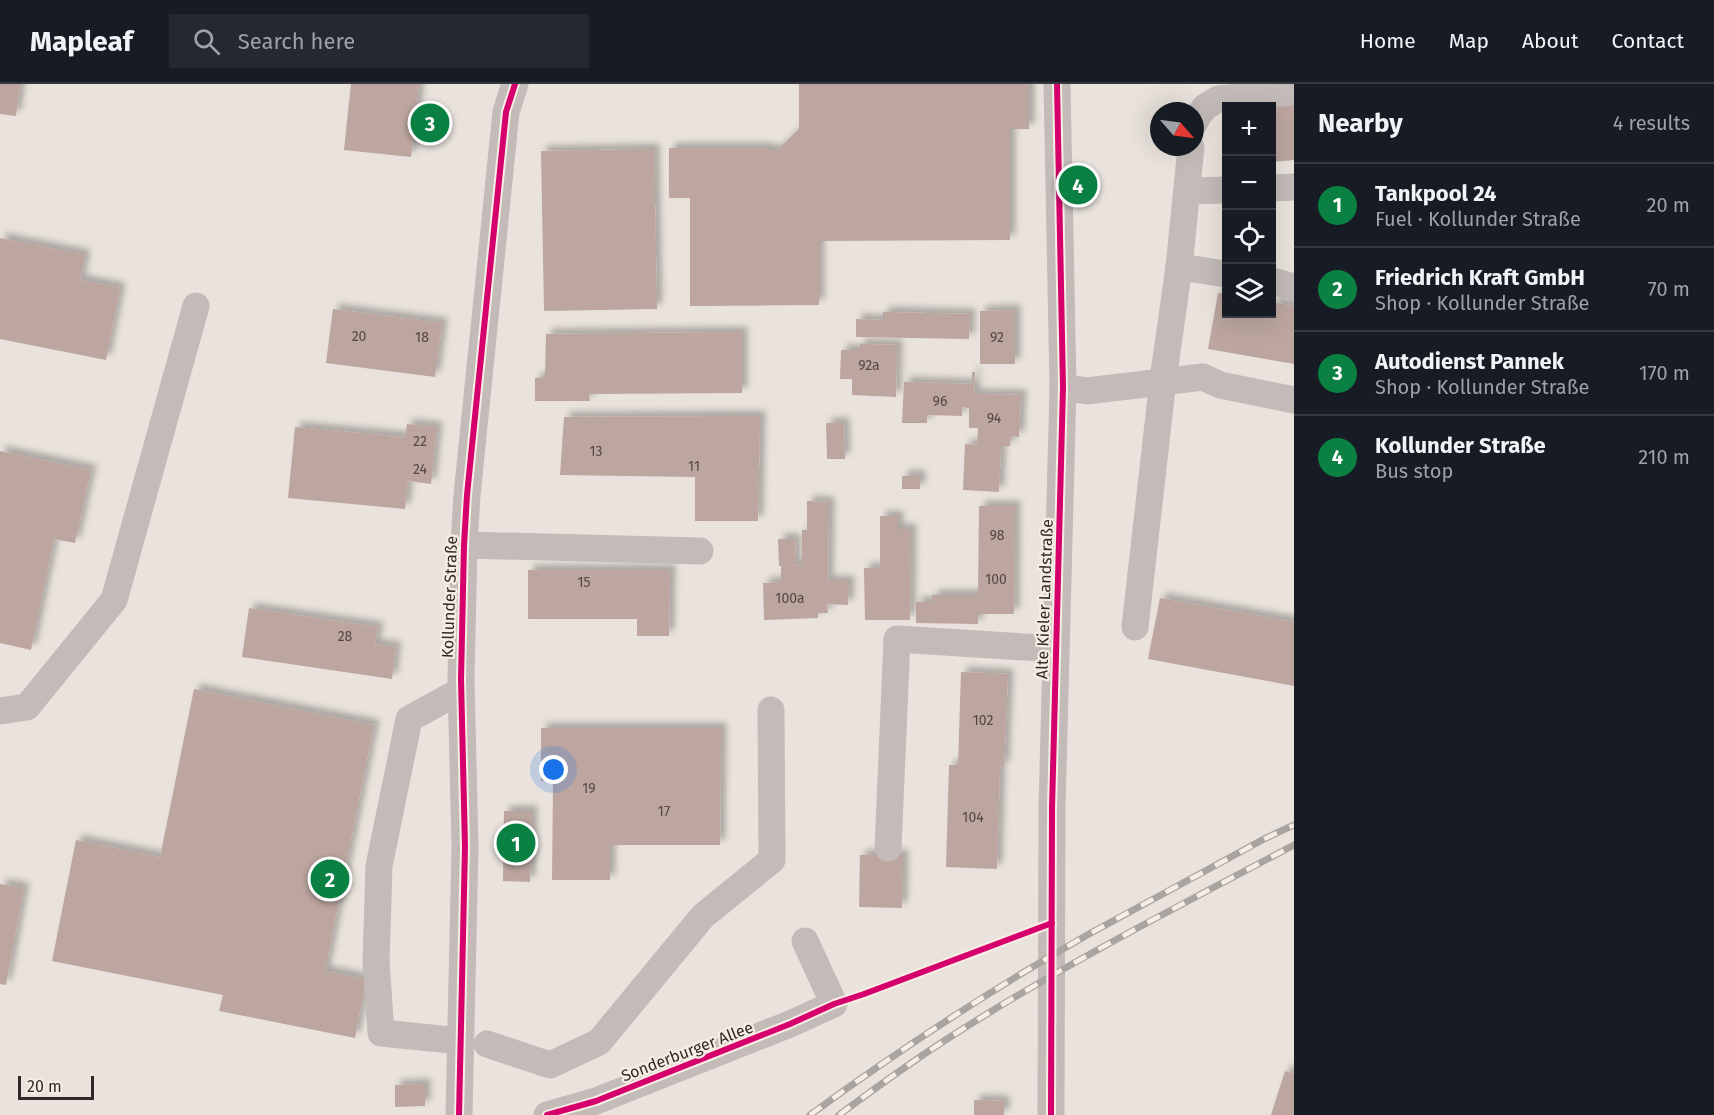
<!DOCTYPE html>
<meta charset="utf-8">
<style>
body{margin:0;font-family:"Fira Sans",sans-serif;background:#242831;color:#f1f3f6}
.controls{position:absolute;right:18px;top:18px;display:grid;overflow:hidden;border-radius:0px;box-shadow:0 6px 24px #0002}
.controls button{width:54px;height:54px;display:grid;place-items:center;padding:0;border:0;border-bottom:2px solid #363941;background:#171b24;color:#f1f3f6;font:30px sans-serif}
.compass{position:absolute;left:1150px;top:18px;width:54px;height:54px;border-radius:50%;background:#171b24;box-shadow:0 6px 24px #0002;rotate:118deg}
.scale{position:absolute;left:18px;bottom:15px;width:76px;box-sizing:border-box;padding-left:6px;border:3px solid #322926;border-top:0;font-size:16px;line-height:21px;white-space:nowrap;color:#322926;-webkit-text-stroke:4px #f7ede4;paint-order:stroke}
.you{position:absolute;left:554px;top:686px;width:21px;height:21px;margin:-15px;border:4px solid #fff;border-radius:50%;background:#1a73e8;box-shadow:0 0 0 9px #1a73e833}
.badge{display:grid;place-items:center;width:39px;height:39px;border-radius:50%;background:#0b8043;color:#fff;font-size:20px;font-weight:700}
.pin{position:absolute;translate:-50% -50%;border:3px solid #fff;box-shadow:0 2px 6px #0006}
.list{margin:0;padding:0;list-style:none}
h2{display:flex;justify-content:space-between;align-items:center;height:78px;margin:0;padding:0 24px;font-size:26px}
h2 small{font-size:20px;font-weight:400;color:#9ea1a6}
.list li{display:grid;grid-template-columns:39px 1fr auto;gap:18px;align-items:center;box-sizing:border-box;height:84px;padding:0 24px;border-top:2px solid #363941}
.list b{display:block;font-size:22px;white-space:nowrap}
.list p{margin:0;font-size:20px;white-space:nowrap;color:#9ea1a6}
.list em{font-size:20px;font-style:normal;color:#9ea1a6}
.icon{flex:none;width:33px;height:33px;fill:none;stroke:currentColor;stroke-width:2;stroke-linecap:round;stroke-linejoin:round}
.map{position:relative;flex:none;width:1294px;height:1031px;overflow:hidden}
header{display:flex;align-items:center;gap:36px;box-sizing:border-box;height:84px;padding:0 30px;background:#171b24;border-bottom:2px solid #363941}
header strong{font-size:28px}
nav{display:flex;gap:33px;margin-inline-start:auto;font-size:21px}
.search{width:420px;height:54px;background:#242831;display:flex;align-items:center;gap:15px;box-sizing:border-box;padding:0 21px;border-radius:0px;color:#9ea1a6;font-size:22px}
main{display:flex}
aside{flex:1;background:#171b24}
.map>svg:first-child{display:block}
</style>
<header>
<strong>Mapleaf</strong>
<div class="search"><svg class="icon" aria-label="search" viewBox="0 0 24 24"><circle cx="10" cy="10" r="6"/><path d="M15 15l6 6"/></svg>Search here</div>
<nav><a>Home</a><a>Map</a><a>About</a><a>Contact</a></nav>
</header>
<main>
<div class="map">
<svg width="1294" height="1031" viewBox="0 0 1294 1031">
<defs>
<filter id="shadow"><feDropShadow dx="5.5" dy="-5.5" stdDeviation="3" flood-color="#0004"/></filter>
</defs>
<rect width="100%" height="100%" fill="#eae3dd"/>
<g fill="#bca69f" filter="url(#shadow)">
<polygon points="0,0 20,0 16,32 0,30"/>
<polygon points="351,0 419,0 411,73 344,66"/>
<polygon points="799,0 1029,0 1029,45 1010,45 1010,156 819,157 819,221 690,222 690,114 669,114 669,64 768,64 768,66 777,66 799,45"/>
<polygon points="1294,18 1294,76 1272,78 1272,22"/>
<polygon points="654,65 657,225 544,227 541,67"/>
<polygon points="0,154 85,171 80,196 120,204 106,276 0,255"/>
<polygon points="1218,209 1226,210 1226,230 1272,230 1272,218 1294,222 1294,280 1208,265"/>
<polygon points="333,225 442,239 435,293 326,279"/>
<polygon points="1015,226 1015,280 980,280 980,227"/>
<polygon points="883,228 970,230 969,255 856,253 856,235 883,236"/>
<polygon points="742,248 742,309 589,310 590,317 535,317 535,294 545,293 546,250"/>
<polygon points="860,260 897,261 896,313 852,311 852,295 840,295 841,266 859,266"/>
<polygon points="972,288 975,288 974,310 1021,311 1019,353 1011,352 1010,362 1001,362 999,408 963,406 965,360 977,361 978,344 969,344 969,324 962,323 962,332 927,331 927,339 902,339 904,298 972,300"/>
<polygon points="760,332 758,437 695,437 695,393 560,391 564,333"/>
<polygon points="826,339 844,339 845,375 827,375"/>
<polygon points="407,340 437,343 431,400 408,397 405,425 288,414 295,343 405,353"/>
<polygon points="0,367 91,386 75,459 54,455 31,566 0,559"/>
<polygon points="920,391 920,405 902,405 902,392"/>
<polygon points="807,417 829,418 828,497 849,497 848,521 827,520 828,529 818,529 818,534 764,536 763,499 781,498 781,482 779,482 778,455 795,455 796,482 802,481 802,446 807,446"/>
<polygon points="979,422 1015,422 1014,530 978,530 978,540 916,539 916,518 932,518 932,511 978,511"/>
<polygon points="880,432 898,432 898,445 911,445 910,536 865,536 864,484 880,484"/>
<polygon points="528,486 670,486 669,552 637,552 637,535 528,535"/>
<polygon points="1160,514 1294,538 1294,602 1148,575"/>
<polygon points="249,524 378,543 375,560 396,563 392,595 242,573"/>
<polygon points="961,588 1008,590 1004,683 1000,682 997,785 946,783 949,681 958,681"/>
<polygon points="194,605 374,641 325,887 366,895 355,954 219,927 223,911 52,877 76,756 160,773"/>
<polygon points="541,644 721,644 720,761 610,761 610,796 552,796 553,697 541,697"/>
<polygon points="504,727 532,727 530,798 503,797"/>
<polygon points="860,771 903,771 902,824 859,823"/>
<polygon points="0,800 24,804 6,901 0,900"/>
<polygon points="1285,987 1294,990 1294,1031 1271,1031"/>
<polygon points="425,1000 425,1022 395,1023 395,1001"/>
<polygon points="974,1016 1004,1017 1004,1031 974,1031"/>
</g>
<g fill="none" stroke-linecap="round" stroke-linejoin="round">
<g stroke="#c2bbb7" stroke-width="27">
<polyline points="1195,38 1198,32 1205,23 1218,15 1294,8"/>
<polyline points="1272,104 1294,103"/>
<polyline points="1187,107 1226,106"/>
<polyline points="1179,183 1226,190"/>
<polyline points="1272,197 1294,203"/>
<polyline points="1063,303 1087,307 1203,293 1220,301 1294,316"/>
<polyline points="464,461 700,467"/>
<polyline points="1135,543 1163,296 1179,183 1191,63"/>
<polyline points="460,607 409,635 379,782 376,877 381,949 461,957"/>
<polyline points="0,627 27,623 114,516 196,222"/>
<polyline points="888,764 897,555 1056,565"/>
<polyline points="487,960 550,981 599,958 703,832 772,776 771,626"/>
<polyline points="459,1031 465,763 461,595 464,461 467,411 506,28 515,0"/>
<polyline points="547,1031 596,1017 790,940 834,920 805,857"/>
<polyline points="1051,1031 1052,724 1063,303 1057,0"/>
</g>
<defs>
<g id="rail">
<path d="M810 1031C899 966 992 905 1089 850 1147 818 1206 787 1264 755L1294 741"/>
<path d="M839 1031C874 1005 910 979 947 955 1059 883 1177 823 1294 761"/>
</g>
</defs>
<use href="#rail" stroke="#aaa4a1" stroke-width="7"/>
<use href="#rail" stroke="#f7ede4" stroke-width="4.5" stroke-dasharray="14" stroke-linecap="butt"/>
<defs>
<g id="cycleway">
<polyline points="459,1031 465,763 461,595 464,461 467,411 506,28 515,0"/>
<polyline points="547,1031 596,1017 790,940 834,920 864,910 1052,839"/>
<polyline points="1051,1031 1052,724 1063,303 1057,0"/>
</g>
</defs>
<use href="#cycleway" stroke="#f7ede4" stroke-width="10"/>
<use href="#cycleway" stroke="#d6006c" stroke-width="6"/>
</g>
<g text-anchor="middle" stroke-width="4.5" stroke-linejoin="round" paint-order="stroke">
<g font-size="14" fill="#544844">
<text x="359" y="257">20</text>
<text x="422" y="258">18</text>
<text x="997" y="258">92</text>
<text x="869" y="286">92a</text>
<text x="940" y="322">96</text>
<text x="994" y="339">94</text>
<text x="420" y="362">22</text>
<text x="596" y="372">13</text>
<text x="694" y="387">11</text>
<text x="420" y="390">24</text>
<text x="997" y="456">98</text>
<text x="996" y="500">100</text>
<text x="584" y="503">15</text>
<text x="790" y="519">100a</text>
<text x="345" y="557">28</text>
<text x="983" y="641">102</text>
<text x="589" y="709">19</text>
<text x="664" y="732">17</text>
<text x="973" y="738">104</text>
</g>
<g font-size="16" fill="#322926" stroke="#f7ede4">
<text transform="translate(449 513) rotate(-88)" y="6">Kollunder Straße</text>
<text transform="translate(1044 515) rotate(-88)" y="6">Alte Kieler Landstraße</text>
<text transform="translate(687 967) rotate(-21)" y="6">Sonderburger Allee</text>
</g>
</g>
</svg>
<div class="controls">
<button>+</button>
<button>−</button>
<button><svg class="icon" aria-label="locate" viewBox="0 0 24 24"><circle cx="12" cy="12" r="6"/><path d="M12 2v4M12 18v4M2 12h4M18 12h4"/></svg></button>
<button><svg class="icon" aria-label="layers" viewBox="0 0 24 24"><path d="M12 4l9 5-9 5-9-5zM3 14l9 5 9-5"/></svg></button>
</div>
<svg class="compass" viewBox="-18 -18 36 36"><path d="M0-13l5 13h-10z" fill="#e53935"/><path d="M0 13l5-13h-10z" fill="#9ea1a6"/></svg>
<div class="scale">20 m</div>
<div class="you"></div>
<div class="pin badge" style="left:516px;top:759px">1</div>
<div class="pin badge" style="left:330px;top:795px">2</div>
<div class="pin badge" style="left:430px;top:39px">3</div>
<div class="pin badge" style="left:1078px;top:101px">4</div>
</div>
<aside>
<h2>Nearby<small>4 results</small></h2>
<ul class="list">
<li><span class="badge">1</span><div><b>Tankpool 24</b><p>Fuel · Kollunder Straße</p></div><em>20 m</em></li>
<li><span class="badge">2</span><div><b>Friedrich Kraft GmbH</b><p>Shop · Kollunder Straße</p></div><em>70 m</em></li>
<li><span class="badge">3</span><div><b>Autodienst Pannek</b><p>Shop · Kollunder Straße</p></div><em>170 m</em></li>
<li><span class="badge">4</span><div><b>Kollunder Straße</b><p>Bus stop</p></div><em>210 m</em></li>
</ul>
</aside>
</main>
